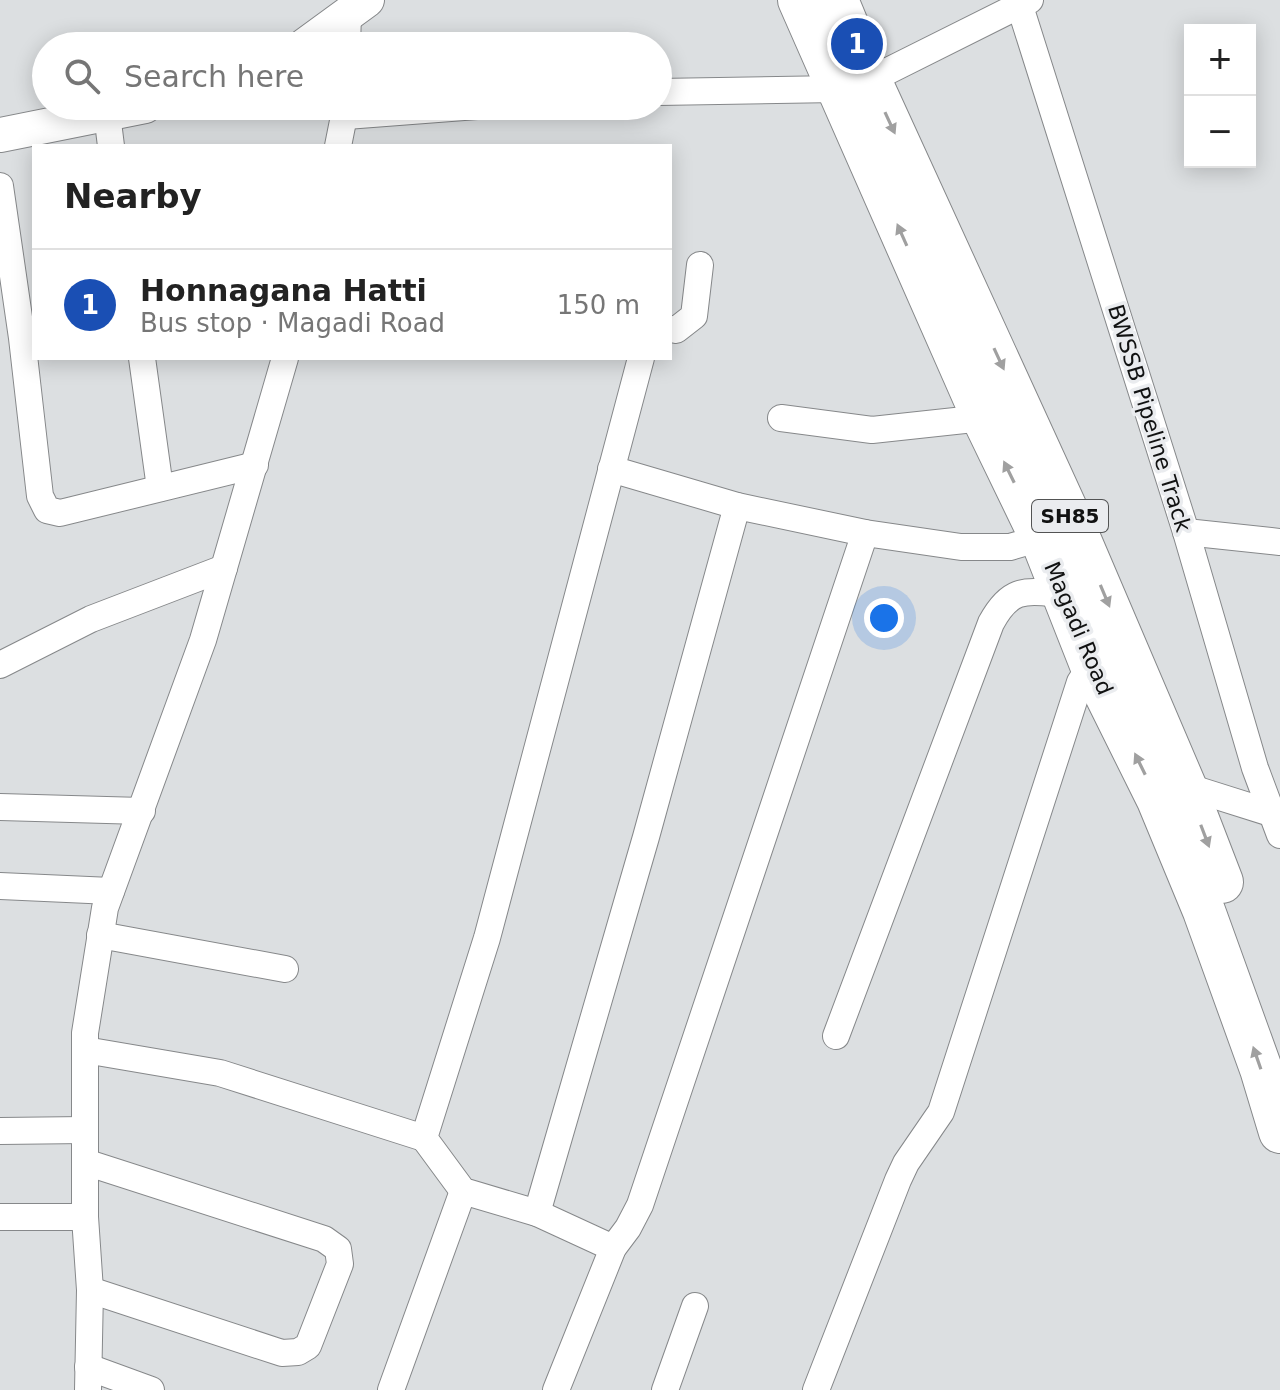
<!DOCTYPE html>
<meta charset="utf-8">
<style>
body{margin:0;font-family:"DejaVu Sans",sans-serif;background:#f2f2f2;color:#222}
.controls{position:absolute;right:24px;top:24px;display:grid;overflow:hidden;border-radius:0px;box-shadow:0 4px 20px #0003}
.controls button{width:72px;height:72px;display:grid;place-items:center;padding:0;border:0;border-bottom:2px solid #e0e0e0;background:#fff;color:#222;font:40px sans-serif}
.you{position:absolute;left:884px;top:618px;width:28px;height:28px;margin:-20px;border:6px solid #fff;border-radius:50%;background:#1a73e8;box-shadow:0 0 0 12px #1a73e833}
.badge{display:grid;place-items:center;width:52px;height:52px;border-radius:50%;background:#111827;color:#fff;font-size:26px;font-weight:700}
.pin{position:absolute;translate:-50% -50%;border:4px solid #fff;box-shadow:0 2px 8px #0006}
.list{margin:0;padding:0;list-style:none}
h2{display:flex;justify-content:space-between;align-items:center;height:104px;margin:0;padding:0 32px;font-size:34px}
h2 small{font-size:26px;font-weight:400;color:#767676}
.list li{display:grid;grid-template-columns:52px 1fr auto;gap:24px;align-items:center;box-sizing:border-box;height:112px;padding:0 32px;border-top:2px solid #e0e0e0}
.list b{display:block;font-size:30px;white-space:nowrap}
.list p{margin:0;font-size:26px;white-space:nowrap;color:#767676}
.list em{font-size:26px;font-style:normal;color:#767676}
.icon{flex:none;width:44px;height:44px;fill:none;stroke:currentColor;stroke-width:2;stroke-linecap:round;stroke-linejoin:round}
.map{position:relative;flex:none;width:1280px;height:1390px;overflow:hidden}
.search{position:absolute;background:#fff;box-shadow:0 4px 20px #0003;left:32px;top:32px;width:640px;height:88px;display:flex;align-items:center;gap:20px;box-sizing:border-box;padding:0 28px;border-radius:44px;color:#767676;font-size:30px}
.panel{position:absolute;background:#fff;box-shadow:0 4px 20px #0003;left:32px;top:144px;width:640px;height:216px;border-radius:0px}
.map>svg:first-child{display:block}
</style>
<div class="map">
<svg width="1280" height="1390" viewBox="0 0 1280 1390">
<rect width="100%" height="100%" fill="#dcdfe1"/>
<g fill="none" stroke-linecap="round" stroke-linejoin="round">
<defs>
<g id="minor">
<polyline points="1018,0 1186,532 1255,768 1280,835"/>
<polyline points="347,46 348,14"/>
<polyline points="658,92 837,89 870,80 1030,0"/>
<polyline points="107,114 111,146"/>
<polyline points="346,116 477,106"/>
<polyline points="338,146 346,106"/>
<polyline points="0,186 22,338 40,496 47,510 60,513 255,465"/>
<polyline points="670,329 676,330 694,316 700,265"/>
<polyline points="142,358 160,488"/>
<polyline points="781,418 872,430 983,418"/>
<polyline points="1186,532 1280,542"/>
<polyline points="865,533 961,547 1010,547 1041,538"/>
<polyline points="0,665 91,619 224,568"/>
<polyline points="1185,786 1280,816"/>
<polyline points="0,807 142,811"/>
<polyline points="0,886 111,891"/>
<polyline points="100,935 285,969"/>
<path d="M836 1036 991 623C1011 586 1026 591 1064 594"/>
<polyline points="85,1050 220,1073 424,1138"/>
<polyline points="0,1131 85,1130"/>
<polyline points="85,1162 324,1239 338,1249 340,1264 308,1346 298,1352 282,1353 90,1290"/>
<polyline points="537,1213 646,837 737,506"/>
<polyline points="0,1217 85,1217"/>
<polyline points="613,1248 537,1213 463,1191 424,1138 487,938 641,358"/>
<polyline points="88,1367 151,1390"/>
<polyline points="88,1390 90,1290 85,1217 85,1033 105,908 203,640 285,358"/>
<polyline points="391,1390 463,1191"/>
<polyline points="556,1390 613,1248 628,1228 640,1205 865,533 737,506 611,469"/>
<polyline points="665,1390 695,1306"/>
<polyline points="816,1390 898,1180 906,1163 941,1112 1080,682 1091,665"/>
</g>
<g id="tertiary">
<polyline points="304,46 367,0"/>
<polyline points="0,135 145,106"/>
</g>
<g id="primary">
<polyline points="799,0 983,418 1041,538 1091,665 1158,800 1204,911 1261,1069 1280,1132"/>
<polyline points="837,0 870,80 1074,526 1185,786 1222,882"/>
</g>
</defs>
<use href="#minor" stroke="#86888a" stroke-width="28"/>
<use href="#tertiary" stroke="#86888a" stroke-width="36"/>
<use href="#primary" stroke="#86888a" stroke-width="44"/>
<use href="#minor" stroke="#fff" stroke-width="26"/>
<use href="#tertiary" stroke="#fff" stroke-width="34"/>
<use href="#primary" stroke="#fff" stroke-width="42"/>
</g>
<defs><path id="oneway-solid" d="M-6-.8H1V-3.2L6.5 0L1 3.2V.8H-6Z" transform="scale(2)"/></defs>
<g fill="#a0a0a0">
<use href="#oneway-solid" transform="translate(890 123) rotate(65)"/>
<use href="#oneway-solid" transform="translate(902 235) rotate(-114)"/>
<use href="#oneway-solid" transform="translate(999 359) rotate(65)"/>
<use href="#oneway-solid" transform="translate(1009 472) rotate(-116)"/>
<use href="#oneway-solid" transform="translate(1105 596) rotate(67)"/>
<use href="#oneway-solid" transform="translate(1140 764) rotate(-116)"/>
<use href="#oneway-solid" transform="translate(1205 836) rotate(69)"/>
<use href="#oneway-solid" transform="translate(1257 1058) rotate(-109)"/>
</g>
<g text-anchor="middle" stroke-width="7" stroke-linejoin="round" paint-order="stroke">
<rect fill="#eaecef" stroke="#525354" stroke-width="2" x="1032" y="500" width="76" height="32" rx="6"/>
<g font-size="20" font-weight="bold" fill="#111212">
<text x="1070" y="523">SH85</text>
</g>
<g font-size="22" fill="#111212" stroke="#eaecef">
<text transform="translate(1150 418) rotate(73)" y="8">BWSSB Pipeline Track</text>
<text transform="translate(1079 628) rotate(67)" y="8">Magadi Road</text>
</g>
</g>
</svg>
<div class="controls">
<button>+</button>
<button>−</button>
</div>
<div class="you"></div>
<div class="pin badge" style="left:857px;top:44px;background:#1a4fb4">1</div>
<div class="search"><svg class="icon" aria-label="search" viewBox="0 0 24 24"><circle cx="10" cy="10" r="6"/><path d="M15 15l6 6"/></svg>Search here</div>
<section class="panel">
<h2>Nearby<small></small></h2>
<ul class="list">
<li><span class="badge" style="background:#1a4fb4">1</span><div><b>Honnagana Hatti</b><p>Bus stop · Magadi Road</p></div><em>150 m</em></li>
</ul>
</section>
</div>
